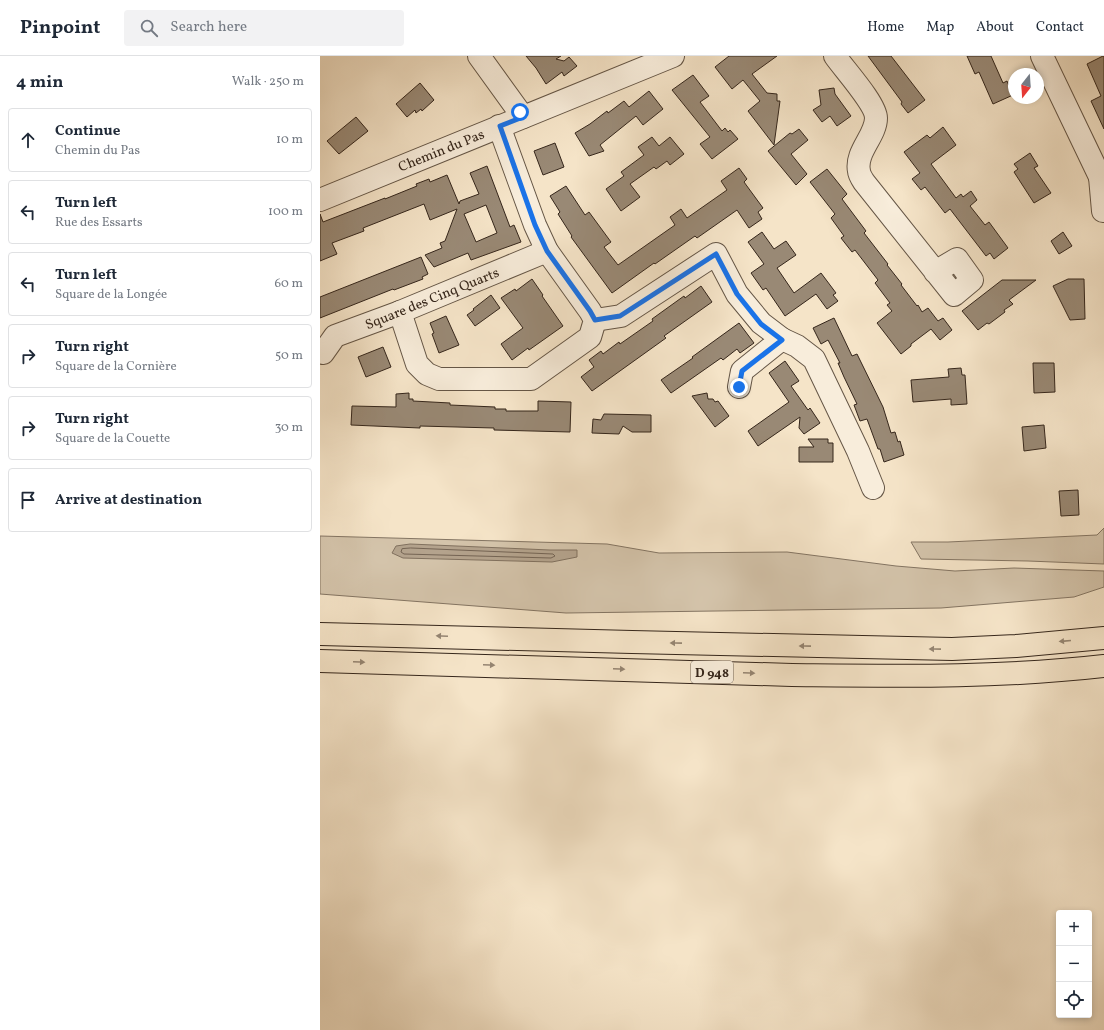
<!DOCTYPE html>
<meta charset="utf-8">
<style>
body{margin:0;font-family:Vollkorn,serif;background:#f2f2f3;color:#1f2937}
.controls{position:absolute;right:12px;bottom:12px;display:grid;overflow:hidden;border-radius:4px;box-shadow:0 2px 6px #0003}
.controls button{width:36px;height:36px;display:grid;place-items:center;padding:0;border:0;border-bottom:1px solid #e0e1e3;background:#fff;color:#1f2937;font:20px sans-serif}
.compass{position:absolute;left:688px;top:12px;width:36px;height:36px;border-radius:50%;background:#fff;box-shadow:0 2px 6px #0003;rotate:197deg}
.stop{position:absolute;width:12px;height:12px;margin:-9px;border:3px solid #1a73e8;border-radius:50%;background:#fff}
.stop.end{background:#1a73e8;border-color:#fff;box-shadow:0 1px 4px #0008}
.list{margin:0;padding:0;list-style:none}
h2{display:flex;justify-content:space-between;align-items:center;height:52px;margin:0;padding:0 16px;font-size:17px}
h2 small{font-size:13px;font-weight:400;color:#747a83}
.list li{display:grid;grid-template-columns:26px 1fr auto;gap:12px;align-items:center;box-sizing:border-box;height:64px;margin:0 8px 8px;padding:0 8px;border:1px solid #e0e1e3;border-radius:4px}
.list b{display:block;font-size:15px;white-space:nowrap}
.list p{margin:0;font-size:13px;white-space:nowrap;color:#747a83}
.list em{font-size:13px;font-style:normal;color:#747a83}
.icon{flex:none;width:22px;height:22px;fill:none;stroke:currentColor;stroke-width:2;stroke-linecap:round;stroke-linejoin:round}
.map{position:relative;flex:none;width:784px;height:974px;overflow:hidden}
header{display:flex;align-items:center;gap:24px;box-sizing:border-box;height:56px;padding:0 20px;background:#fff;border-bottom:1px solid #e0e1e3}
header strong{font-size:19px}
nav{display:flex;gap:22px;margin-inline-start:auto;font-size:14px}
.search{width:280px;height:36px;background:#f2f2f3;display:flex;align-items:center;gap:10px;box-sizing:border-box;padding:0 14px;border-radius:4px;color:#747a83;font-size:15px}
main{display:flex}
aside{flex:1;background:#fff}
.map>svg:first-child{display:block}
</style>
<header>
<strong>Pinpoint</strong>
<div class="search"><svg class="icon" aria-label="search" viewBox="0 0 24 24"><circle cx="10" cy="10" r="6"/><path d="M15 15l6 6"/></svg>Search here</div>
<nav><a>Home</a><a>Map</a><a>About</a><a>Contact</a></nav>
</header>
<main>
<aside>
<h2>4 min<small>Walk · 250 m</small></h2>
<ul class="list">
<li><svg class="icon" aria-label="ahead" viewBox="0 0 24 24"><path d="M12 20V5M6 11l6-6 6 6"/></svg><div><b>Continue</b><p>Chemin du Pas</p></div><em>10 m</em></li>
<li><svg class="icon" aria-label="left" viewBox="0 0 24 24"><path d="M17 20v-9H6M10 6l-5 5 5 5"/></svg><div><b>Turn left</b><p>Rue des Essarts</p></div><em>100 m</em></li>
<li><svg class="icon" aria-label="left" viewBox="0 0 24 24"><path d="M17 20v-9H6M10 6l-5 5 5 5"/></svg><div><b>Turn left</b><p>Square de la Longée</p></div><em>60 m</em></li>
<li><svg class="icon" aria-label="right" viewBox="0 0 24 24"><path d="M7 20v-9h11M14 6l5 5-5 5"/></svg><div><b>Turn right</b><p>Square de la Cornière</p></div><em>50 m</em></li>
<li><svg class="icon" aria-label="right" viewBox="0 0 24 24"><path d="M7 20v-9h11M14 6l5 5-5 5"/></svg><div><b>Turn right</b><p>Square de la Couette</p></div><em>30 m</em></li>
<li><svg class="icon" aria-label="arrive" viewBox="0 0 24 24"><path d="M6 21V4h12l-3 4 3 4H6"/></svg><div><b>Arrive at destination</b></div></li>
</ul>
</aside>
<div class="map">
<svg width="784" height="974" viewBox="0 0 784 974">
<rect width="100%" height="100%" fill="#f5e4c8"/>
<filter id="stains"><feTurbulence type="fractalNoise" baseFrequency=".005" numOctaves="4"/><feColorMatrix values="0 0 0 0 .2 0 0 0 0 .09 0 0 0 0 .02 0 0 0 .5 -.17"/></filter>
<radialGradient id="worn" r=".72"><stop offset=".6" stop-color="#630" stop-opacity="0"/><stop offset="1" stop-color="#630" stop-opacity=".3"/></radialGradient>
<g fill="#d4c4ab" stroke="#847563">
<polygon points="784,472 784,508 708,505 601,503 591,486 628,486 777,479"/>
<polygon points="0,480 287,488 339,497 467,496 576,510 635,515 694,512 784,515 784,531 754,541 621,552 246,557 0,538"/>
</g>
<polygon fill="#b4a38d" stroke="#81715f" points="90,488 230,494 257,494 257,501 232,506 83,502 72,497 76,490"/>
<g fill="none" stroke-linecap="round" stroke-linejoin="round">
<polygon stroke="#746454" stroke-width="1" points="91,492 233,498 235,500 231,502 84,498 81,496 82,493"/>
</g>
<g fill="#998975" stroke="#35261b" fill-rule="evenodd">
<polygon points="206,0 241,0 236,3 244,5 249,1 257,10 244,20 242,16 226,28 216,12"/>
<polygon points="409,0 457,0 432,18 447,37 457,38 457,45 460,45 454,89 428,55 440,45 423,24 412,33 395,11"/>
<polygon points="548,0 571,0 605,44 588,57 581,48 582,46"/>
<polygon points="647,0 671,0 683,27 687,25 693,39 673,48 659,16 655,18"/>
<polygon points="783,0 784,0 784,73 771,45 781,40 767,8"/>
<polygon points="373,19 389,40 380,46 402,75 405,72 408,76 410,74 418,83 392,103 380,88 390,81 352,34"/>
<polygon points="100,27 114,44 102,55 101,53 96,57 95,54 87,61 76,48"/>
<polygon points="514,32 515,38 531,60 517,70 510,60 502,66 493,54 501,49 499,34"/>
<polygon points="329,35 343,53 323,69 316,60 280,89 284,95 269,100 255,77 270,68 287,55 288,57 304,45 309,51"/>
<polygon points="36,61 48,75 19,98 7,85"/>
<polygon points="623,71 636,89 611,108 636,142 641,138 643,141 651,135 657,144 650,150 665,169 669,166 688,192 674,203 670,197 666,200 630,153 625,157 605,131 601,134 592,123 600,117 584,96 607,79 610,82"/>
<polygon points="479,73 488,84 471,98 487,118 476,129 448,95 470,77 472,78"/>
<polygon points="332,81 339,90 350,81 364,98 350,109 347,105 336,113 334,111 310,128 320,141 301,155 286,133 304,120 301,116 324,99 318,91"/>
<polygon points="235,87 244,111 223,119 214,95"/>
<polygon points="710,97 718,110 714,112 731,137 714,147 694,116 698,113 694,108"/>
<path d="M167 110 190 171 194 169 201 186 151 204 148 197 114 211 105 199 122 192 120 187 125 185 137 153 110 164 104 148 43 172 44 175 12 187 17 198 0 205V158L3 166 65 142V143L97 130 96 128 109 123 110 126 127 119 139 148 140 145 159 138 150 117ZM166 149 177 177 156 186 144 158Z"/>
<polygon points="419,112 427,123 424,126 443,152 438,156 442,163 429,172 417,154 377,182 375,180 335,208 334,207 292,237 251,181 252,180 238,158 240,156 230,140 246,130 265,159 269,156 291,186 284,191 298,209 355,169 350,161 361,153 367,162 407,134 401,125"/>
<polygon points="507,113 527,138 522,143 546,175 544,177 568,208 567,209 582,228 581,229 597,250 598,249 602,256 608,252 618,265 623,262 632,274 620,284 611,273 591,288 591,290 581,298 557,267 572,255 567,249 570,247 555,227 558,224 535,194 532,196 521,182 524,180 511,162 515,158 490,126"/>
<polygon points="442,176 454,193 466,185 476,199 457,212 474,237 501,217 516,237 513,239 518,245 507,253 496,238 465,260 446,232 443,234 431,217 444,208 428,186"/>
<polygon points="743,176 752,190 739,198 731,185"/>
<polygon points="101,201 108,218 102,221 103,223 74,234 73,233 0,262 0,241"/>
<polygon points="212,223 223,239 222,240 243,270 209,294 208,292 192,304 181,288 203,272 181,242 195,233 196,235"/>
<polygon points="748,223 764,223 765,263 750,264 733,230"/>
<polygon points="682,224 716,224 689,244 693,248 684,254 685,256 669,268 667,267 658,274 642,255"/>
<polygon points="381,230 392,246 344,280 346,282 272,335 261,321 274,311 269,304 281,295 283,298 299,286 300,288 333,265 332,263 364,240 365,242"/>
<polygon points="171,239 180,252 155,270 147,259 154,254 153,253"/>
<polygon points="126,260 139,289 119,297 112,278 114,277 110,267"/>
<polygon points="514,262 532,300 537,298 563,351 571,377 575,376 578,386 580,385 584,399 564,406 560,393 558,393 547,363 540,365 534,349 537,348 524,321 518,307 520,307 508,284 501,288 493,272"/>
<polygon points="419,267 434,287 420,297 417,293 403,304 401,302 351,337 341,324 373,302 372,301"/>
<polygon points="63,291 71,311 46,321 38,301"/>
<polygon points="465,305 479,325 471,330 488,354 490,352 500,367 484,378 479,372 480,361 438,390 428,375 469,346 449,317"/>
<polygon points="713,307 734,307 735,336 714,337"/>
<polygon points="641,312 642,319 645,319 647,348 631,349 631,343 593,346 591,324 629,321 628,313"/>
<polygon points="89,337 89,343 93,343 93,345 130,347 130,349 175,351 175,353 186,353 186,355 218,355 218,345 251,346 250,376 174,374 174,372 100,370 100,372 31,369 32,350 76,351 76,338"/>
<polygon points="387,337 388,343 393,343 395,346 398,345 409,360 395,371 372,340"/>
<polygon points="284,358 331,359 331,376 312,376 303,370 299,378 272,377 273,363 281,364"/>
<polygon points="724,369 726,392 704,395 702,371"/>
<polygon points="488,383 508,383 508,387 513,387 513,406 479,406 479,391 494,391"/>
<polygon points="758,434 759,459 741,460 739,435"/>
</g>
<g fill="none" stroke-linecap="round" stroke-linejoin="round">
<defs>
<g id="minor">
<polyline points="159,0 203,61"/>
<path d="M515 0C524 13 556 48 556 62 556 80 535 96 539 115 539 118 542 123 544 126L634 239 652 224 637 203 615 216"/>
<polyline points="722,0 780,121 784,125"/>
<polyline points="780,121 783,155"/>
<polyline points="0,144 353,0"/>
<polyline points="80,256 97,308 107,318 119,323 211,323 270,281 275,264 270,255 227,195 215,169 179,70"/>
<polyline points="275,264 301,260 396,198 417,238 441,267 462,283 477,290 494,303 538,395 553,432"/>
<polyline points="3,297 15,280 80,256 227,195"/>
<polyline points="419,331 422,315 462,283"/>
</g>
<g id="highway">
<polyline points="0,578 312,586 632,593 696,590 784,582"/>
<path d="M0 605 472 619C576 620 680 622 784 610"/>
</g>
</defs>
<use href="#minor" stroke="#655646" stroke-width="24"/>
<use href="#highway" stroke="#35261b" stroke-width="24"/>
<use href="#minor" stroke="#f8eddb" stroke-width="22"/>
<use href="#highway" stroke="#f5e4c8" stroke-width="22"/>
</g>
<defs><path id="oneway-solid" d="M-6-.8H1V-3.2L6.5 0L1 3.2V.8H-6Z"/></defs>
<g fill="#958572">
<use href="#oneway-solid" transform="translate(122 580) rotate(-178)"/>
<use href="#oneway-solid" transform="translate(745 585) rotate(175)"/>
<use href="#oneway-solid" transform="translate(356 587) rotate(-179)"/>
<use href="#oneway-solid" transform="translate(485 590) rotate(-179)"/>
<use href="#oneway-solid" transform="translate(615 593) rotate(-179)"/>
<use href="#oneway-solid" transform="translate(39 606) rotate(2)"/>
<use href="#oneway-solid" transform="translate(169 609) rotate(2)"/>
<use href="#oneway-solid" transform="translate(299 613) rotate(2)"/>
<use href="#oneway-solid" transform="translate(429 617) rotate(2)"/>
</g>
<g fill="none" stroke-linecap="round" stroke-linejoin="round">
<polyline stroke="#1a73e8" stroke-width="5" points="200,56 203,61 180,70 215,169 227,195 270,255 275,264 300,260 396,198 417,238 441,268 462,284 422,315 419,331"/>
</g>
<g text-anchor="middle" stroke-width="4" stroke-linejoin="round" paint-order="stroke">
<rect fill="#f8eddb" stroke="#706255" stroke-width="1" x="371" y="605" width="42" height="22" rx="3"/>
<g font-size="13" font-weight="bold" fill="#35261b">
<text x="392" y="621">D 948</text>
</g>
<g font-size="14" fill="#35261b" stroke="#f8eddb">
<text transform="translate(121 94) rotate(-22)" y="5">Chemin du Pas</text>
<text transform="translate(112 242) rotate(-22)" y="5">Square des Cinq Quarts</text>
</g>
</g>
<rect width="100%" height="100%" filter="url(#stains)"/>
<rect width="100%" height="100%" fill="url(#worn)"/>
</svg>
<div class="controls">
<button>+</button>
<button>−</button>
<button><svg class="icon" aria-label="locate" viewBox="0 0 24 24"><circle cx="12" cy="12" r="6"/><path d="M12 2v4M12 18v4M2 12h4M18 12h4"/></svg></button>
</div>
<svg class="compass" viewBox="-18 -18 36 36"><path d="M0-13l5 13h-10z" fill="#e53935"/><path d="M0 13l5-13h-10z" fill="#747a83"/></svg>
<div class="stop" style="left:200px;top:56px"></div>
<div class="stop end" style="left:419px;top:331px"></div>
</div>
</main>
